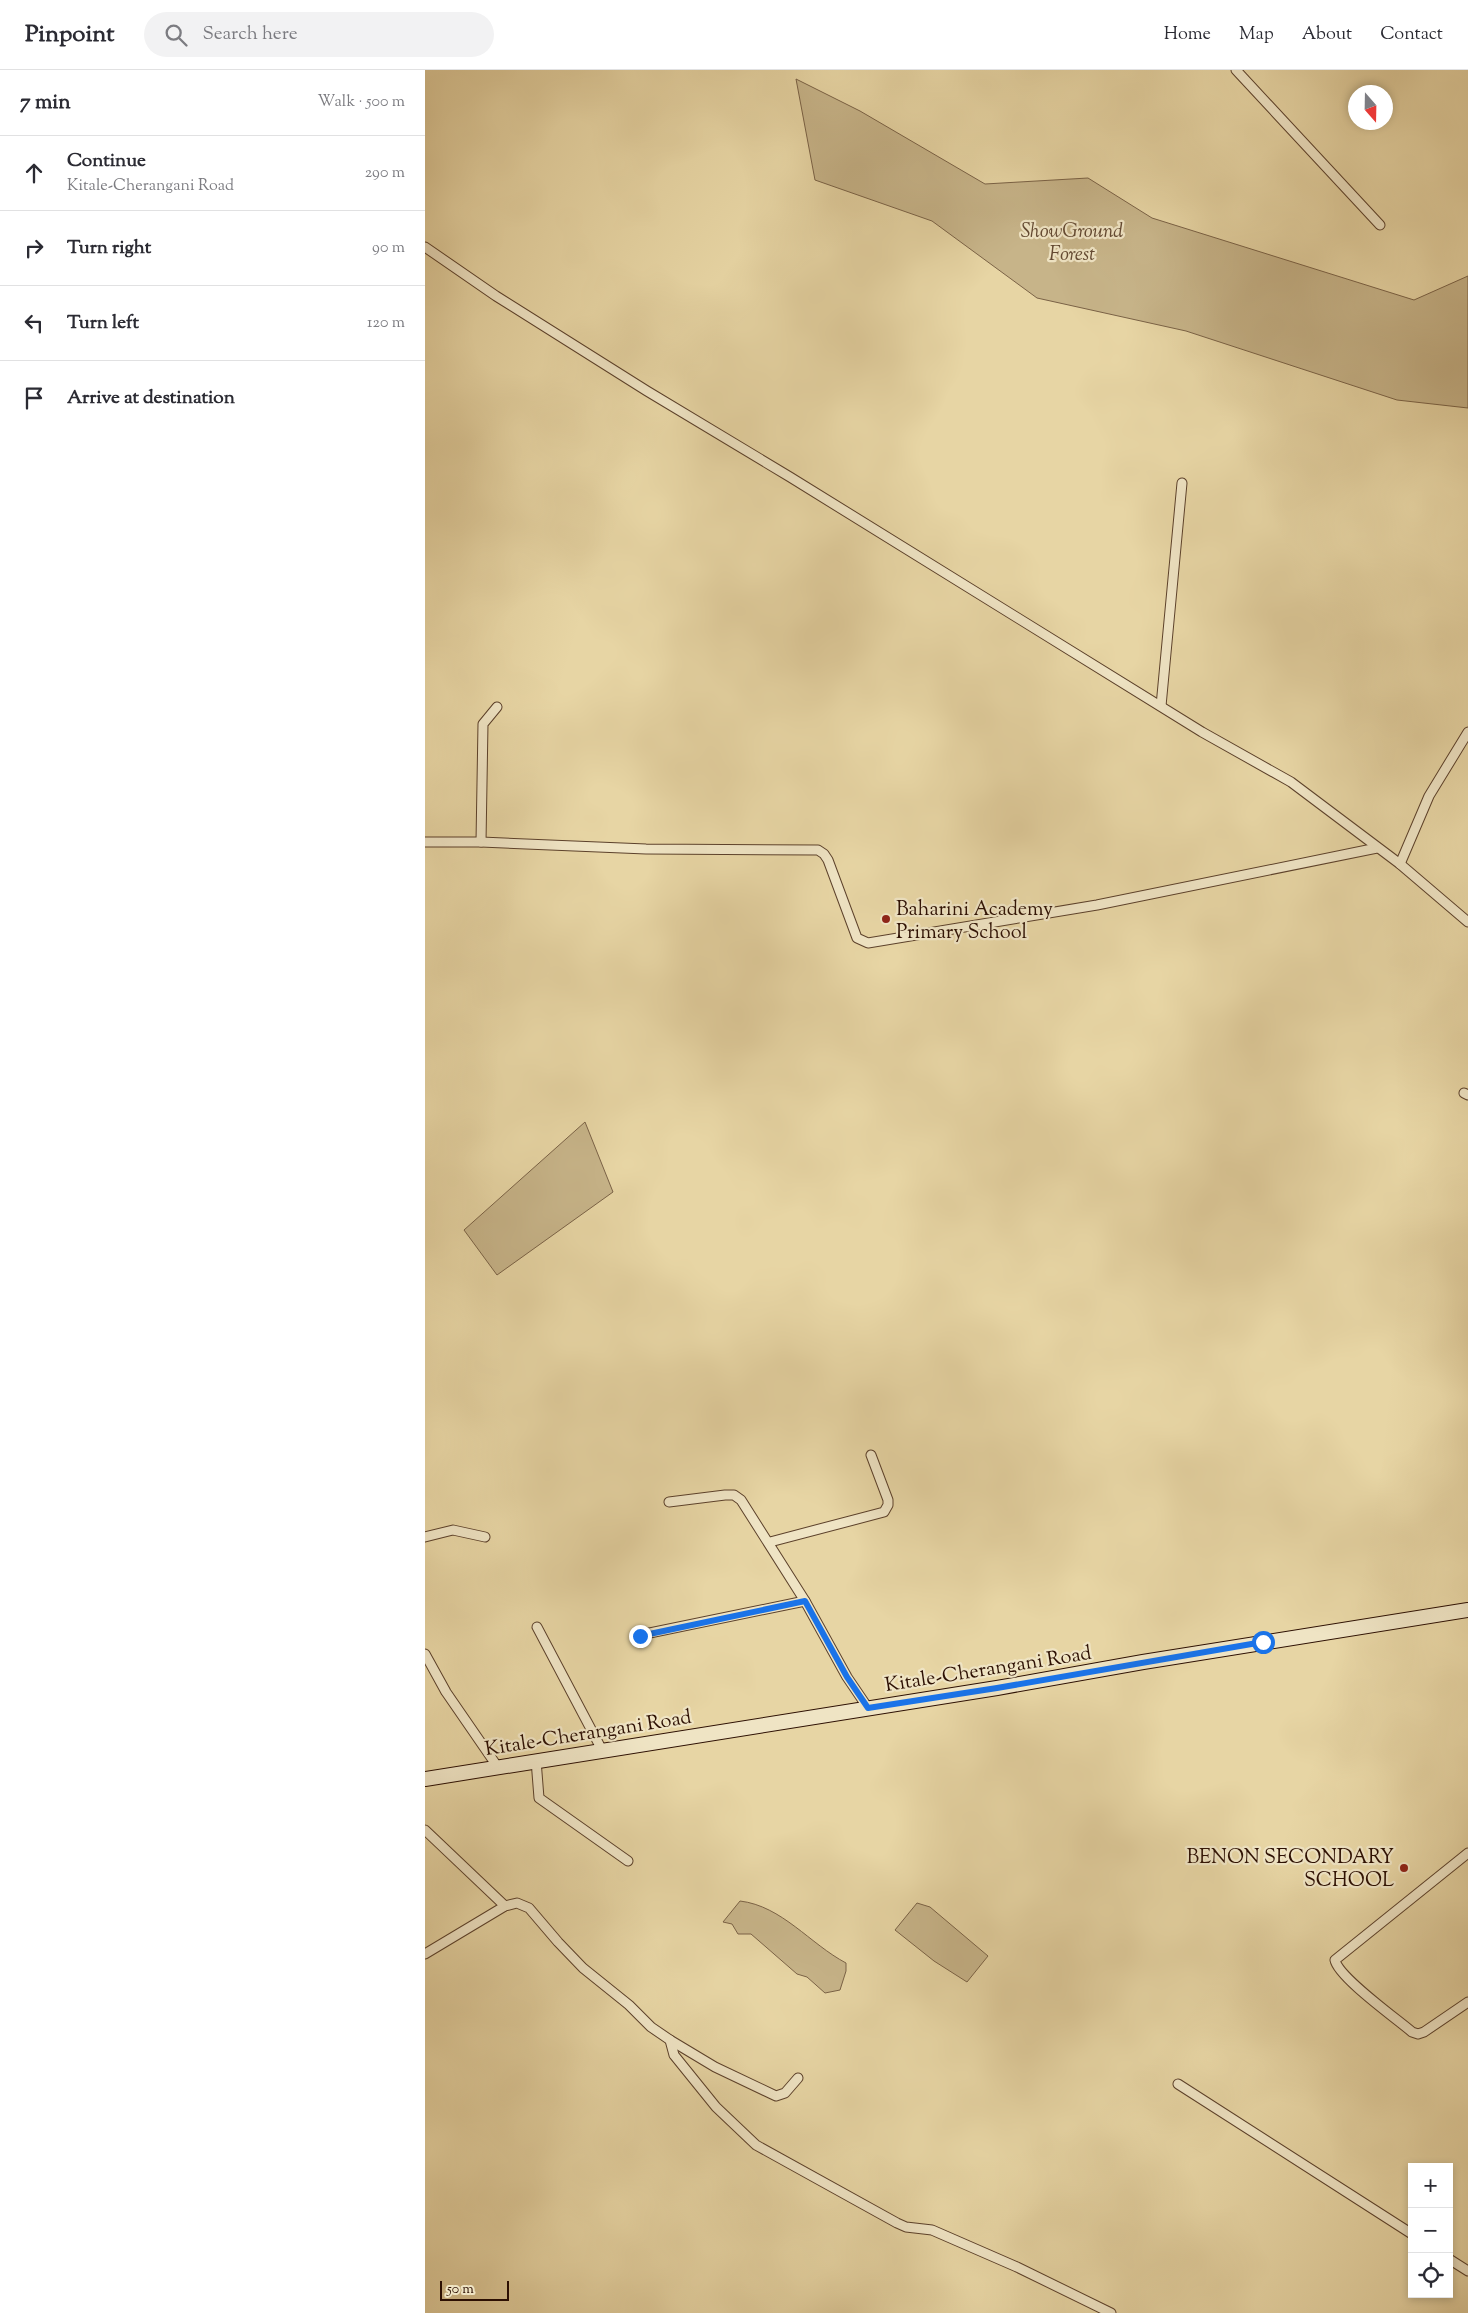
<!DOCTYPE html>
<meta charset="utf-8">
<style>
body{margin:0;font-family:"Sorts Mill Goudy",serif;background:#f2f2f3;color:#2b2b33}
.controls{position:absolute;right:15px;bottom:15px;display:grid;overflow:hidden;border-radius:0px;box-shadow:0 2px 8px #0003}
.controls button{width:45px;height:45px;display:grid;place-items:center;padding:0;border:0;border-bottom:1px solid #e1e1e2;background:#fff;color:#2b2b33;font:25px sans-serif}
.compass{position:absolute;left:923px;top:15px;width:45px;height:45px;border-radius:50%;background:#fff;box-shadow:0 2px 8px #0003;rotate:160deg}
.scale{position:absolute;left:15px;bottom:12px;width:69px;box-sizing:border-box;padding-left:5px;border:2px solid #2d1003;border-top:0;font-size:14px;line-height:18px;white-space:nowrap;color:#2d1003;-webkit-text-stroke:4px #efe4c4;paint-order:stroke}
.stop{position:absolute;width:15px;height:15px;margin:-11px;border:4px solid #1a73e8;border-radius:50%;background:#fff}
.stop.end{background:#1a73e8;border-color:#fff;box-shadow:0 1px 5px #0008}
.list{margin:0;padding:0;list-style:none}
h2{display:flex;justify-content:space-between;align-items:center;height:65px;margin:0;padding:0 20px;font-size:21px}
h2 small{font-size:16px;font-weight:400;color:#7c7c81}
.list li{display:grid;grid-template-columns:32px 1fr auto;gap:15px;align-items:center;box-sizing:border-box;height:75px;padding:0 20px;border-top:1px solid #e1e1e2}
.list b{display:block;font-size:19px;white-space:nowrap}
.list p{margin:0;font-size:16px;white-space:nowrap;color:#7c7c81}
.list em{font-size:16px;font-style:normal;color:#7c7c81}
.icon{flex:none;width:28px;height:28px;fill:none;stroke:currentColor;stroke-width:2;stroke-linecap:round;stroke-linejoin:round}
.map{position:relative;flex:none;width:1043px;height:2243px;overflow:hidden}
header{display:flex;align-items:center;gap:30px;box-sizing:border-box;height:70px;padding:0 25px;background:#fff;border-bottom:1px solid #e1e1e2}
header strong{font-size:24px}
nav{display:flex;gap:28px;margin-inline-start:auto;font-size:18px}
.search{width:350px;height:45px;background:#f2f2f3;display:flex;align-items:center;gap:12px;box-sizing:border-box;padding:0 18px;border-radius:28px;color:#7c7c81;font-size:19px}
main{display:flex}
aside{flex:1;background:#fff}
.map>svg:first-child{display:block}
</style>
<header>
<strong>Pinpoint</strong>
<div class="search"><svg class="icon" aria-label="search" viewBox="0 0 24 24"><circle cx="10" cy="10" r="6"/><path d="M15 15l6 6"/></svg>Search here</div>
<nav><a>Home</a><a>Map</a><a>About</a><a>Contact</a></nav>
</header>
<main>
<aside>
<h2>7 min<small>Walk · 500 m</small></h2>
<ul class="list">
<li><svg class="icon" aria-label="ahead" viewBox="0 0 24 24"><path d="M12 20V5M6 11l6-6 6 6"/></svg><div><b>Continue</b><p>Kitale-Cherangani Road</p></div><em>290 m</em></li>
<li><svg class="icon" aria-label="right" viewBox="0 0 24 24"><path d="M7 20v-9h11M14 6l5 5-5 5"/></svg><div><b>Turn right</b></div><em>90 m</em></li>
<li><svg class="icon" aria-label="left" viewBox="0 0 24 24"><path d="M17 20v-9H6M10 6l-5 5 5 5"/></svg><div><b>Turn left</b></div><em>120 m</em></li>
<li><svg class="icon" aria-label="arrive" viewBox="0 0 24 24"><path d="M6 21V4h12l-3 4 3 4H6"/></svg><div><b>Arrive at destination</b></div></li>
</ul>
</aside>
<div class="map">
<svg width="1043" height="2243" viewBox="0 0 1043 2243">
<rect width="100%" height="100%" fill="#e7d5a4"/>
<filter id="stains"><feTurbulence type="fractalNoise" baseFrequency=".004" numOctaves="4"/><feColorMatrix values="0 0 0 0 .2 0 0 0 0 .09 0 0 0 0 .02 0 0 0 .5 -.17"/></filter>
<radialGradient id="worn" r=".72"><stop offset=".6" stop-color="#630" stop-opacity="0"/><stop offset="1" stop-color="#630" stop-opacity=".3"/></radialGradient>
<g fill="#c7b489" stroke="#7a6246">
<polygon points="371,9 435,41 560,114 663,108 727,148 989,230 1043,206 1043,338 972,330 761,261 612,228 507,151 390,110"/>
<polygon points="160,1052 188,1122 72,1205 39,1160"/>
<path d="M315 1831C357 1836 385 1874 421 1893V1901L415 1920 400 1923 382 1907 372 1904 326 1864H313L307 1854 298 1852Z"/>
<polygon points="492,1833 505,1837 563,1886 542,1912 509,1891 470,1860"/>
</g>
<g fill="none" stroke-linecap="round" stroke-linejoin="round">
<defs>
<g id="minor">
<polyline points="811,0 955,155"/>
<polyline points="0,177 71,226 222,321 365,407 777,662 866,712 975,794 1043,852"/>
<polyline points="736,636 757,413"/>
<polyline points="0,772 56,772 221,779 393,780 399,784 403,790 432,868 443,873 672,835 952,778"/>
<polyline points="56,772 58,654 72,637"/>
<polyline points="975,794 1004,726 1043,662"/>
<polyline points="1039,1023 1043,1025"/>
<polyline points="244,1432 300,1425 309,1425 316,1430 380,1531 422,1607 443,1638"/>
<polyline points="0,1467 28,1460 60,1467"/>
<polyline points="345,1472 459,1442 463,1435 463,1430 446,1385"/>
<polyline points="112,1557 177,1680"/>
<polyline points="215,1565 380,1531"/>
<polyline points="0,1584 21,1622 72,1696"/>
<polyline points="111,1690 114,1728 203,1791"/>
<polyline points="0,1760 80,1836"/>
<path d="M1043 1783 910 1890C913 1907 972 1949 987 1962L993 1964 999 1962 1043 1932"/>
<polyline points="0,1884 80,1836 92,1833 104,1838 133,1872 158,1898 204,1935 226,1957 245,1970 290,1997 351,2026 360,2023 373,2008"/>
<polyline points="245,1970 249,1985 291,2037 331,2075 472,2153 481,2157 507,2160 592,2197 686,2243"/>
<polyline points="753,2014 987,2164"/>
<polyline points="1024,2189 1043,2201"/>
</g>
<polyline id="secondary" points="0,1709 572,1618 718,1592 1043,1540"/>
</defs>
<use href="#minor" stroke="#5c412b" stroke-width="11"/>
<use href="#secondary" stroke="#2d1003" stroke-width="16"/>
<use href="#minor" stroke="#efe4c4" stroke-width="9"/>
<use href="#secondary" stroke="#efe4c4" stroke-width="14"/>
</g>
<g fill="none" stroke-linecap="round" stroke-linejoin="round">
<polyline stroke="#1a73e8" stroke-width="6" points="215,1566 380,1531 422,1607 443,1638 572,1618 838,1572"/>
</g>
<g fill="#8f2418" stroke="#efe4c4" stroke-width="2">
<circle cx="461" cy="849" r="5"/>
<circle cx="979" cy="1798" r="5"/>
</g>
<g text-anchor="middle" stroke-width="4.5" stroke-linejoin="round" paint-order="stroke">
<g font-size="20" font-style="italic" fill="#634932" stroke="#efe4c4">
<text x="647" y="167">ShowGround<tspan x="647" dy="23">Forest</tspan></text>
</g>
<g font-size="20" fill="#2d1003" stroke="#efe4c4" text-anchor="start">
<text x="471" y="845">Baharini Academy<tspan x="471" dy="23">Primary School</tspan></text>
<text x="969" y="1793" text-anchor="end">BENON SECONDARY<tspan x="969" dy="23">SCHOOL</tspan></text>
</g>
<g font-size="20" fill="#2d1003" stroke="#efe4c4">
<text transform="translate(563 1598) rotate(-9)" y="7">Kitale-Cherangani Road</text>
<text transform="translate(163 1662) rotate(-9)" y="7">Kitale-Cherangani Road</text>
</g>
</g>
<rect width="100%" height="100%" filter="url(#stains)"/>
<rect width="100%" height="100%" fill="url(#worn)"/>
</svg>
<div class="controls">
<button>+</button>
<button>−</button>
<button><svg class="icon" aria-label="locate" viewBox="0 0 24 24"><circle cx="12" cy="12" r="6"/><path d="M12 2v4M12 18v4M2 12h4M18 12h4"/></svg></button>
</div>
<svg class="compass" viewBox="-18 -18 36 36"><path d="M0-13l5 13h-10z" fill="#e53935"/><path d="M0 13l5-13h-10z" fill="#7c7c81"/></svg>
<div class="scale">50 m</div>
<div class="stop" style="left:838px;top:1572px"></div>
<div class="stop end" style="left:215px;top:1566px"></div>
</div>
</main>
